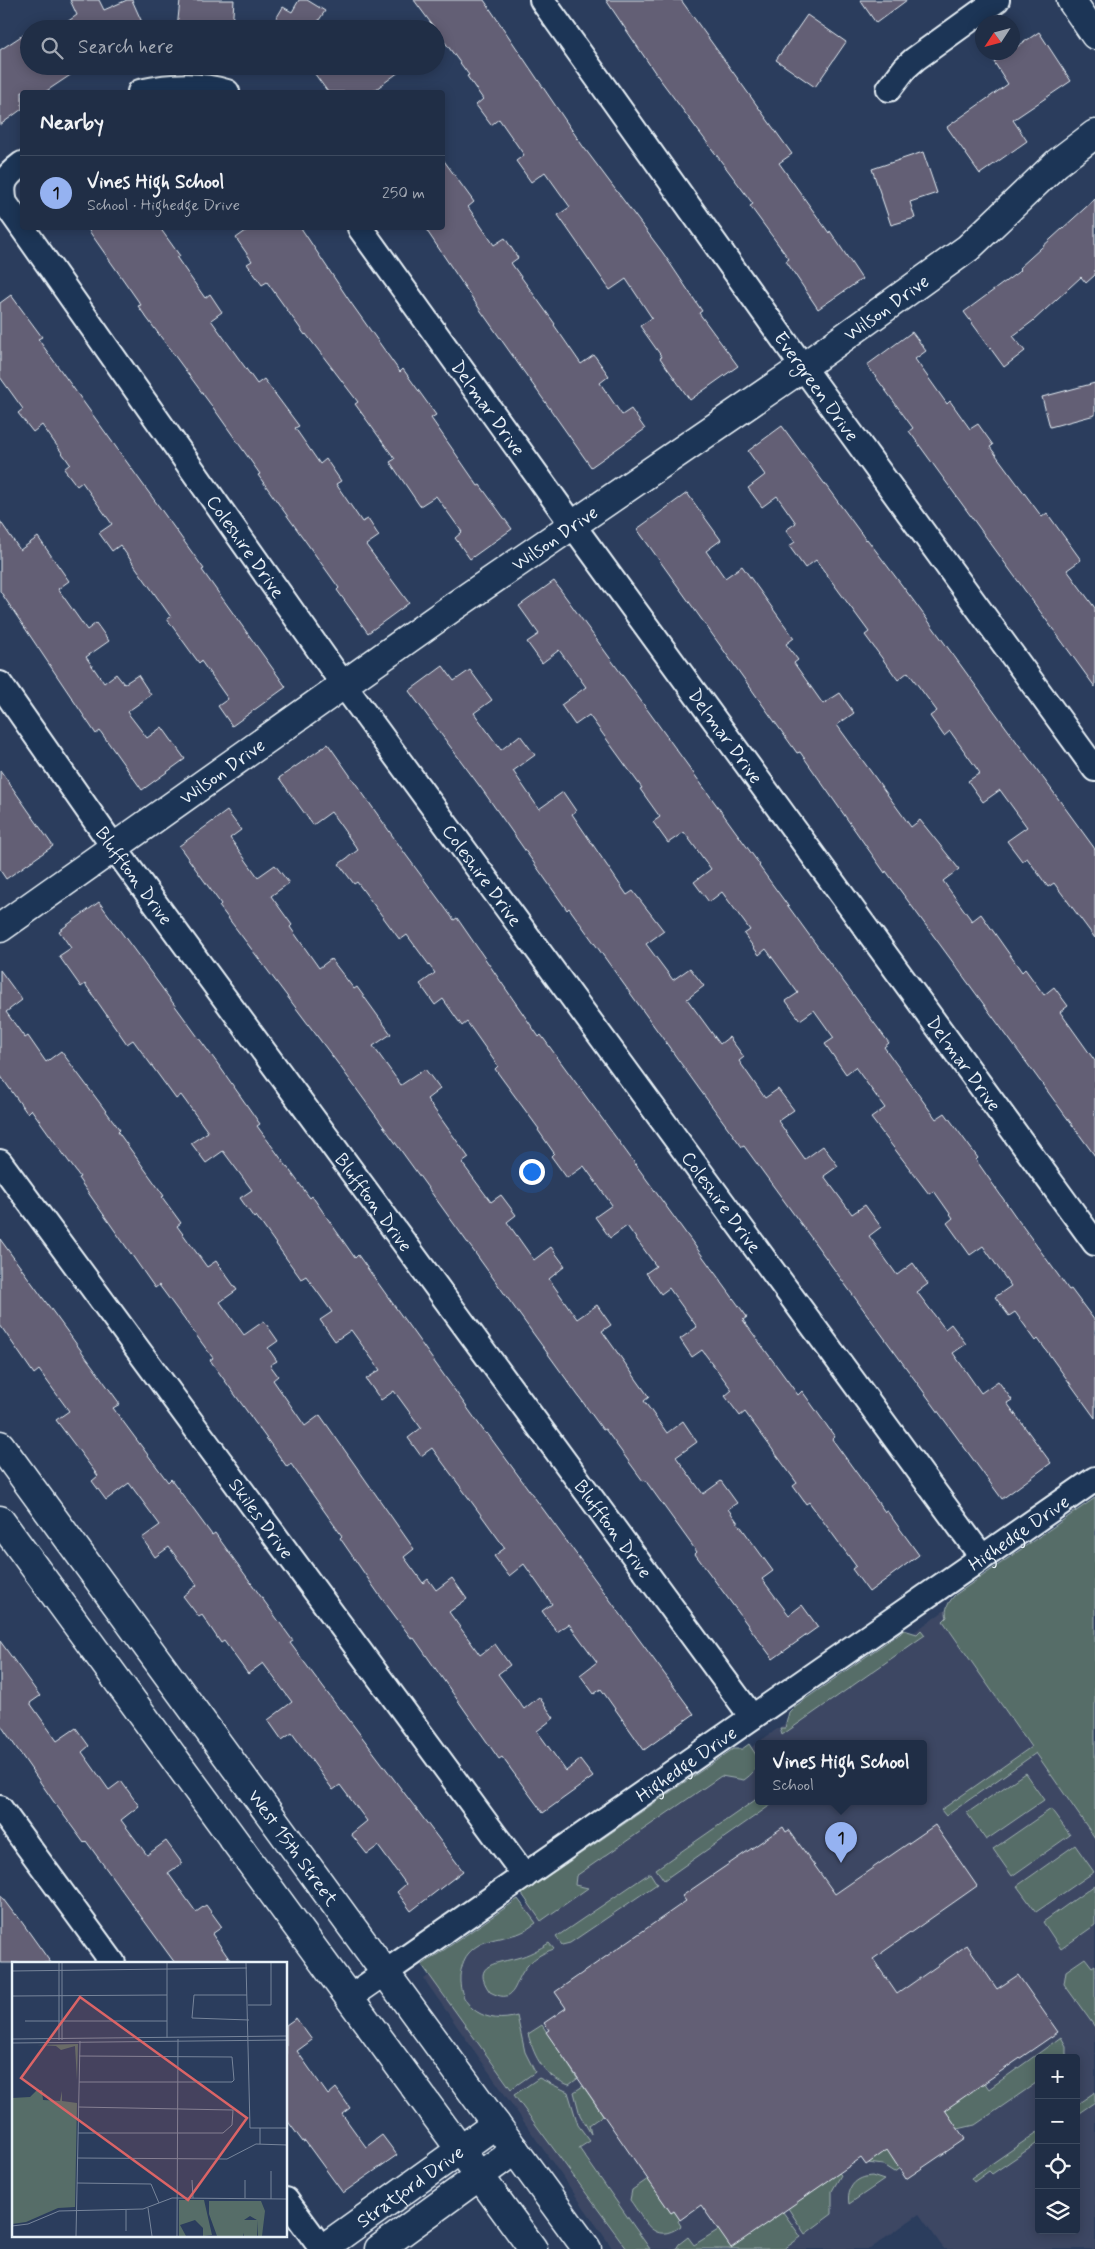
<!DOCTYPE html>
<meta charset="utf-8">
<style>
body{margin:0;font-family:Mynerve,sans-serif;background:#28364d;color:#f1f3f6}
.controls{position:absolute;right:15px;bottom:15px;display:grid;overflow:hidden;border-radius:5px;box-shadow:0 2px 12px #0003}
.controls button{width:45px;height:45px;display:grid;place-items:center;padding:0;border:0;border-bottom:1px solid #3d4a5f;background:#202e46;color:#f1f3f6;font:25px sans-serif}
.compass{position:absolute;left:975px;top:15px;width:45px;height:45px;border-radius:50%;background:#202e46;box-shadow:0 2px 12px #0003;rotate:234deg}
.you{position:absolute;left:531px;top:1171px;width:18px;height:18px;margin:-12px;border:4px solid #fff;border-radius:50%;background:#1a73e8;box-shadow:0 0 0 8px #1a73e833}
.badge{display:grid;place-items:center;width:32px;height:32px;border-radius:50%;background:#95b2f1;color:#111;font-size:16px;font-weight:700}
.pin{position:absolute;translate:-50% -41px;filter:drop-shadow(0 1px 2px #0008)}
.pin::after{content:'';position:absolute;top:26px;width:18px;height:15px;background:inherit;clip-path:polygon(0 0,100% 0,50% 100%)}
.popup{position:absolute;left:755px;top:1740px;width:172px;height:65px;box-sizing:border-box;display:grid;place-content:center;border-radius:5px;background:#202e46;filter:drop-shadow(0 1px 4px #0005);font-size:16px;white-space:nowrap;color:#a2a8b3}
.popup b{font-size:19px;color:#f1f3f6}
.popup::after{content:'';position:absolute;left:50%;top:100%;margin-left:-10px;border:10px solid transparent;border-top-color:#202e46}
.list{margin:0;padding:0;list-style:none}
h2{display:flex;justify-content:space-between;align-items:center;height:65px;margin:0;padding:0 20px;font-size:21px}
h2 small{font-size:16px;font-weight:400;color:#a2a8b3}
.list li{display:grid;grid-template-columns:32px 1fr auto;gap:15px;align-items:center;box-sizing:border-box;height:75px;padding:0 20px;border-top:1px solid #3d4a5f}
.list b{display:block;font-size:19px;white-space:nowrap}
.list p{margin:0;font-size:16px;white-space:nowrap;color:#a2a8b3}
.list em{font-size:16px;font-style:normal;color:#a2a8b3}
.icon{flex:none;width:28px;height:28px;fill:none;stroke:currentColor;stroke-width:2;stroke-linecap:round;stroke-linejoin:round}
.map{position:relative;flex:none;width:1095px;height:2249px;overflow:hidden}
.search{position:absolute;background:#202e46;box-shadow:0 2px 12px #0003;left:20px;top:20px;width:425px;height:55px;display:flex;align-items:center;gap:12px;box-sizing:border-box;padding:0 18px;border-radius:28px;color:#a2a8b3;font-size:19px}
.panel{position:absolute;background:#202e46;box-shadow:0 2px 12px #0003;left:20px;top:90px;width:425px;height:140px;border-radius:5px}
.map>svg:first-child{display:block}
</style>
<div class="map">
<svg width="1095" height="2249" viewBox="0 0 1095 2249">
<rect width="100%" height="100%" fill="#2b3d5d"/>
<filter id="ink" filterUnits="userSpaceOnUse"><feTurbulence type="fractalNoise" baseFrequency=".02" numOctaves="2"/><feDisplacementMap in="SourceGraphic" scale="10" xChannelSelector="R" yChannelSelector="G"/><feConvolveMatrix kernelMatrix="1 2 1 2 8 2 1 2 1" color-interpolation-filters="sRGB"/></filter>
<g filter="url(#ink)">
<path fill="#3c4764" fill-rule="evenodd" d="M1095 1504V2249H944L919 2214 870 2249H613L424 1979ZM758 1744H924V1802H758ZM1039 2058H1076V2230H1039Z"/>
<g fill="#566d68" stroke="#9fafb0">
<path d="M1095 1498V1838L1036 1753 946 1816 941 1810 1031 1747 943 1621 947 1617C944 1610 949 1601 955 1595Z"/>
<polygon points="904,1630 917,1634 921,1630 925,1635 782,1735 780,1728 785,1728 789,1712 794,1707"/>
<path d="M749 1744 758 1758C758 1769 752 1774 744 1780L721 1776 576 1876 575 1885 588 1888 541 1921 522 1894 733 1749H742Z"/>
<polygon points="1025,1773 1044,1800 986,1840 967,1813"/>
<polygon points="758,1798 758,1802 775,1802 664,1880 656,1869"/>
<polygon points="1051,1809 1070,1835 1012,1876 993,1849"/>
<polygon points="1075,1845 1094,1872 1036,1912 1017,1886"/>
<polygon points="650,1873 657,1884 570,1943 562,1945 556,1937"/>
<polygon points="1095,1885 1095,1925 1061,1949 1043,1922"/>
<path d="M518 1899 536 1923C531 1926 526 1931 520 1933 502 1939 481 1938 468 1954 463 1960 461 1969 460 1976 458 2009 488 2025 517 2016L525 2052 535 2072 511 2089 422 1965Z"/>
<path d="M549 1943 554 1949C541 1953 529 1961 522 1973 513 1989 513 2004 490 1992 469 1963 500 1963 517 1958 529 1955 539 1949 549 1943Z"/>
<polygon points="1085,1958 1092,1967 1095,1965 1095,2027 1064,1984 1066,1971"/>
<path d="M542 2025 577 2078 581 2076 569 2085C544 2076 535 2059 528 2034Z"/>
<polygon points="1061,2037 1066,2046 1066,2058 1039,2058 1039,2081 975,2125 958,2129 894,2172 883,2165 868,2163 984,2082 989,2089"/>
<polygon points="539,2078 568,2092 578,2125 590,2141 579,2148 650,2249 627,2249 514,2095"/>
<polygon points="583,2086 603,2115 589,2125 591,2134 580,2115 574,2092"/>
<polygon points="1095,2092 1095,2102 1076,2115 1076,2105"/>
<polygon points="1039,2131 1039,2142 992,2174 989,2171 974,2182 971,2178"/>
<polygon points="839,2173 841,2175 832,2191 832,2214 805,2234 788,2208"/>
<path d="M872 2176 884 2180 849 2204C846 2187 856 2177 872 2176Z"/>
<path d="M648 2179 671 2213 674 2211 680 2219 678 2221 681 2226C653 2246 645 2220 630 2200L632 2190Z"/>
<polygon points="783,2212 801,2237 784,2249 676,2249 679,2244 688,2237 694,2245 718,2230"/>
</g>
<g fill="#645f74" stroke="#e8f1f8">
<polygon points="70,0 99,0 104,10 127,0 132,0 145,29 57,29 77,15"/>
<polygon points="180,0 234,0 232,29 177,29"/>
<polygon points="299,0 307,0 325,11 315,26 319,29 270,29 283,7 292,12"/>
<polygon points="414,0 484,0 582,145 663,253 702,311 699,313 738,366 690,400 660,358 662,357 640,326 652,318 626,279 610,290 558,215 570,207 545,172 531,182 516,161 524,155 499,119 491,125 476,105 483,99 467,76 469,75"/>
<polygon points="606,0 681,0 792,154 779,163 829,233 830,231 862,279 818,309 786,261 789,259 750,206 753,204 656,74"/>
<polygon points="860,0 907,0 876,23"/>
<polygon points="807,15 846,42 815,87 776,60"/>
<polygon points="29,31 29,66 84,66 45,92 22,92 22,109 0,125 0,50"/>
<polygon points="1039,32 1071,81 1013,120 1027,141 980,174 947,127 1008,84 994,62 1008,52 1012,52 1012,50"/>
<polygon points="309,66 407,66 372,92 328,92"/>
<polygon points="923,152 937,193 910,202 915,218 891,225 872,169"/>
<polygon points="442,158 474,202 468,207 494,245 505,238 518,258 511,263 555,324 554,325 581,364 594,355 609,376 600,383 622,415 631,409 645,429 591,467 481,311 425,228 442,228"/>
<polygon points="1095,199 1095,275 1086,283 1081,277 1033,321 1013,336 1025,351 1004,367 964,312 1021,270 1019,268"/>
<polygon points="87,228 160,228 180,256 177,258 205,298 210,294 222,312 211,320 257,384 264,379 299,426 295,428 320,464 326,459 341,481 336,484 362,522 368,519 379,536 366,545 409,603 368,633 337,590 339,588 258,475 260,474 217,413 138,306 141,305"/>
<polygon points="250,228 301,228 351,303 400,372 403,369 436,415 431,418 478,486 480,485 512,529 470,559 455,538 462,532 436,496 420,506 390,462 395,459 355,404 358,402 306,334 305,335 267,282 262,285 247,264 252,261 236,238"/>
<polygon points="11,295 42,337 38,339 204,569 202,570 286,687 232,726 218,706 228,699 201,661 199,663 167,619 171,617 120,545 112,551 99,533 112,524 82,482 77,486 64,469 70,464 42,425 33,432 18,413 23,409 0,377 0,303"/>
<polygon points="912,332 926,351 915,359 947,404 950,401 970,429 978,424 993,445 990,447 1042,517 1047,513 1081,560 1067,570 1095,608 1095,687 909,431 913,428 867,365"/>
<polygon points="1095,383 1095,415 1050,427 1042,397"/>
<polygon points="782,426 866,540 867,539 913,600 1095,849 1095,938 1054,883 1048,887 1027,858 1022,861 1007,841 1027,827 1000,790 983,802 968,781 980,773 950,731 944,736 930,716 937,711 908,672 898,680 865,635 869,632 816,560 805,568 789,546 795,542 786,530 796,523 777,496 762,507 748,488 765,475 748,451"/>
<polygon points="687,493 721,540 706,551 725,578 742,566 794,638 786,644 798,660 794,663 823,704 840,693 854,713 837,725 911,827 920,820 959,869 943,881 972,921 981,914 1022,972 1025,969 1044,995 1054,987 1068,1006 1060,1012 1095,1061 1095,1156 886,871 885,873 800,752 797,753 637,529"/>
<polygon points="0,521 20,550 38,537 69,581 58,589 87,630 96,623 109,641 86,657 104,683 116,674 124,684 138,675 151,695 127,712 147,738 162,727 185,759 142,790 100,731 96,734 0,591"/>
<polygon points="554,581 760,865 759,866 812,939 889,1043 884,1047 936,1119 945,1113 978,1158 976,1160 1018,1220 1069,1290 1071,1289 1095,1321 1095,1418 1038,1339 1036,1341 1015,1312 1009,1316 995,1297 1011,1286 983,1246 970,1255 947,1223 953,1218 934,1191 929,1194 871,1118 885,1108 855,1067 846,1074 825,1044 834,1038 814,1010 800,1020 786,1001 798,993 766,949 759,955 744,934 750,930 722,892 709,902 694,882 711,869 684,832 668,843 653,822 660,817 640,789 642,788 589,715 575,725 561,705 586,687 559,650 542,663 527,642 539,634 519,606"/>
<polygon points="443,666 454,681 470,670 492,700 474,713 501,750 520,735 535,755 513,771 539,809 563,792 576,811 572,814 627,895 633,891 664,931 646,944 673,980 690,968 704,986 687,999 720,1044 729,1037 744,1057 739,1061 765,1098 778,1089 794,1110 778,1121 805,1159 823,1146 838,1166 824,1176 852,1214 865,1205 881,1227 869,1236 897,1275 913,1263 928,1284 917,1292 945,1329 951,1324 966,1344 953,1353 981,1393 998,1381 1012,1400 1007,1403 1051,1463 1002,1499 744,1146 742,1147 700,1090 569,908 567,910 484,792 409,691"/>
<polygon points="328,744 406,855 454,920 457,918 539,1037 541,1035 747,1317 743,1320 798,1395 802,1391 835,1437 832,1439 885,1512 887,1511 919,1555 869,1592 852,1569 856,1566 809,1502 806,1504 793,1486 797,1483 745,1412 740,1416 725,1396 732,1390 702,1350 692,1357 680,1339 697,1327 669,1288 661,1294 646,1273 656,1266 627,1226 610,1238 595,1217 612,1205 584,1166 567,1178 551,1156 554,1153 538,1130 539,1129 495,1069 498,1066 467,1022 462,1026 443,999 435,1005 420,984 435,973 407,935 400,940 357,882 354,884 339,864 358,850 331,812 313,825 279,778"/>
<polygon points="0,770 53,846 6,879 0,870"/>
<polygon points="227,811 241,830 230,838 258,877 275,865 289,883 271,896 292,925 290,927 319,968 331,959 354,989 357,987 391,1034 373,1046 401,1085 425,1069 440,1089 427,1099 469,1158 462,1163 491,1202 501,1195 516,1215 507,1222 534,1260 551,1247 565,1266 549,1279 577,1319 597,1305 611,1325 602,1331 649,1397 644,1401 667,1433 683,1421 697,1442 676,1457 703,1494 721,1481 737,1503 728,1509 773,1571 762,1579 789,1615 802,1605 818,1627 773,1659 695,1554 697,1552 645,1480 643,1481 605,1429 603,1430 342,1069 219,906 221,904 179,846"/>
<polygon points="99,902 220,1067 260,1124 257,1126 310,1198 312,1196 355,1258 358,1255 486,1434 487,1433 694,1714 644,1750 601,1689 594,1694 580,1675 597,1662 569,1624 557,1632 542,1611 552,1604 524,1564 509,1576 494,1556 505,1548 476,1508 432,1448 421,1456 408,1438 421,1428 394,1391 381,1400 366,1379 380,1370 351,1330 335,1341 320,1320 332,1312 306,1276 301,1279 256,1216 254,1218 240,1198 252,1190 223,1151 206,1163 191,1143 208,1132 181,1095 176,1099 133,1040 127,1044 85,984 81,987 59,956 71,948 59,931"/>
<polygon points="0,970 22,1000 6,1012 25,1038 28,1036 46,1062 61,1051 120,1130 118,1132 164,1196 162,1197 181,1223 177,1226 207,1267 216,1261 237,1290 220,1302 244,1335 264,1321 278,1341 268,1348 277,1361 270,1365 278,1376 273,1380 305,1426 320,1415 414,1549 404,1557 423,1583 428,1579 436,1590 452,1578 467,1599 449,1612 480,1655 495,1644 510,1665 498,1674 524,1709 539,1697 554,1718 537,1731 566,1771 580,1760 593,1777 543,1813 502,1757 499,1759 414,1638 412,1639 380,1596 340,1538 342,1536 291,1464 287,1467 210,1360 213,1358 159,1285 155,1288 78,1178 80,1177 31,1109 27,1113 0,1075"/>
<polygon points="0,1239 120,1404 113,1408 168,1482 171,1479 212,1535 215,1533 293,1641 290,1643 340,1710 341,1709 463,1871 411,1911 397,1892 406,1884 378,1846 367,1854 351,1834 367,1821 340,1785 333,1790 292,1733 282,1740 268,1720 292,1702 263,1663 248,1674 224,1641 221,1643 202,1615 199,1617 183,1596 197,1585 169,1547 155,1557 142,1538 160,1525 129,1483 106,1500 92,1481 98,1476 56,1420 69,1411 39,1370 34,1374 0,1325"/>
<polygon points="0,1641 40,1696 30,1703 57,1741 76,1728 89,1746 82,1752 109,1790 121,1781 139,1806 121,1820 147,1855 166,1841 182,1863 168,1873 196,1912 206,1905 222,1927 212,1934 232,1963 175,1963 86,1841 84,1843 54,1802 0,1724"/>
<polygon points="935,1825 977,1886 873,1959 897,1994 967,1945 997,1989 1018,1975 1058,2032 945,2110 965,2139 906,2179 887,2150 866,2165 861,2158 731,2248 701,2205 680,2220 674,2211 671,2213 546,2032 549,2030 544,2023 566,2008 555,1992 686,1901 682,1896 783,1827 786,1832 789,1830 835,1894"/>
<polygon points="0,1895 15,1915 16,1914 51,1963 0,1963"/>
<polygon points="296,2018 312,2040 297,2051 328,2095 336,2088 350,2108 342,2114 366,2147 382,2135 397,2155 343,2193 305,2141 303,2142 286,2119 286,2025"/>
</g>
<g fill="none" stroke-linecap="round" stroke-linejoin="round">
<defs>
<g id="street">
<path id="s1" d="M542 0 803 367 1095 769"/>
<polyline points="889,89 905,68 915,59 997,0"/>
<path d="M140 92C170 85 198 83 227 92"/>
<path id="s2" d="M22 164C6 176 0 182 5 203L343 684 982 1557"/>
<path id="s3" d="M360 228 572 524 1095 1243"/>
<path id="s4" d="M0 684 113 846 752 1717"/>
<path id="s5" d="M0 1162 525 1876"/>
<polyline points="0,1808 113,1963"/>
<path id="s6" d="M350 1997 1095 1479"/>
<polyline points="286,2200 322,2249"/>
</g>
<g id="secondary">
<polyline points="1071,0 1095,35"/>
<path id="s7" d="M0 928 456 605 803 367 968 248 1057 163 1095 134"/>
<path id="s8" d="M0 1445 587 2249"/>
<polyline points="0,1520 533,2249"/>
<path id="s9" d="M322 2249 496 2124"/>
<polyline points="379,2249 515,2150"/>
</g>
</defs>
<use href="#street" stroke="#e8f1f8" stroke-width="28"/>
<use href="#secondary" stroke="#e8f1f8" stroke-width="31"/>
<use href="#street" stroke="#1d3557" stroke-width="24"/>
<use href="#secondary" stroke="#1d3557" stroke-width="28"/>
</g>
</g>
<g text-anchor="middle" stroke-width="5" stroke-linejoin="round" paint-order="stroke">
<g font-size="19" fill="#e8f1f8" stroke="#1d3557">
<text dy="7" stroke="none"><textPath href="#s7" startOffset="1082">Wilson Drive</textPath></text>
<text dy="7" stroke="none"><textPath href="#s1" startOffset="474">Evergreen Drive</textPath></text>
<text dy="7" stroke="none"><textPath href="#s3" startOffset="221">Delmar Drive</textPath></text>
<text dy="7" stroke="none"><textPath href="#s7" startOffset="678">Wilson Drive</textPath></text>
<text dy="7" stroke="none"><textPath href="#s2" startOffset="466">Coleshire Drive</textPath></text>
<text dy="7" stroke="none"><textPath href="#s3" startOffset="626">Delmar Drive</textPath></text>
<text dy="7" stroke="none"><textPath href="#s7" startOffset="272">Wilson Drive</textPath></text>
<text dy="7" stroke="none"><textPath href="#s4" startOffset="234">Bluffton Drive</textPath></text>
<text dy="7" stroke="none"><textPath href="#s2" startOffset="871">Coleshire Drive</textPath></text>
<text dy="7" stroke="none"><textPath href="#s3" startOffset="1031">Delmar Drive</textPath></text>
<text dy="7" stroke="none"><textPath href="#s4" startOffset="639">Bluffton Drive</textPath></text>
<text dy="7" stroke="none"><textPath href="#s2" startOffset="1276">Coleshire Drive</textPath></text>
<text dy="7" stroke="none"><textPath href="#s5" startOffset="442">Skiles Drive</textPath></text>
<text dy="7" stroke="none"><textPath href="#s4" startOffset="1044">Bluffton Drive</textPath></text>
<text dy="7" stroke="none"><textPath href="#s6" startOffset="814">Highedge Drive</textPath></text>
<text dy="7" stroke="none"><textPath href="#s6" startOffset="409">Highedge Drive</textPath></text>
<text dy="7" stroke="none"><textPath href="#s8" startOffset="498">West 15th Street</textPath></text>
<text dy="7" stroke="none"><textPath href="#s9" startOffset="108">Stratford Drive</textPath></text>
</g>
</g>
<g transform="translate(12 1962)">
<rect width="275" height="275" fill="#2b3d5d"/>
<path d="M66 82 65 118 63 84 49 88 44 84 25 83ZM30 128 31 138 48 139 50 129V139L65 141 63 245 46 246 14 260 0 262V136L18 135 24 129ZM167 238H192L200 273 191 274V266L183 258 168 263 174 274H167ZM197 239H249L253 249 250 274H246L245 258 238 254 232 258H245V274H232L231 271V274H205L197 252Z" fill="#566d68"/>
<path fill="none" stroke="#77859b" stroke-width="1" d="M155 1V76M234 1 238 166H275M0 9 235 6M235 33H182L180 56 237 58M0 34 155 33M236 43H259V1M13 59H155M0 77 275 74M47 78V1M50 78V1M0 81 275 78M67 120H220L222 118 220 95 67 94M66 171H211L220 163 221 148 66 145M248 182V166M65 196 215 197 244 182 275 183M180 218 181 236M65 221 139 222 147 241M233 236V218M259 237V209M136 246 140 274M114 248V269M0 264 16 262 47 249 131 247 160 236 275 237M64 274 68 79M165 274 166 77"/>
<path fill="#db6466" fill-opacity="0.15" stroke="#db6466" stroke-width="2.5" d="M68 35 235 156 176 238 9 116Z"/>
<rect width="275" height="275" fill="none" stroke="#e8f1f8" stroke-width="2.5"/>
</g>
</svg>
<div class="controls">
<button>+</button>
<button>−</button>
<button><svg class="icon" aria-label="locate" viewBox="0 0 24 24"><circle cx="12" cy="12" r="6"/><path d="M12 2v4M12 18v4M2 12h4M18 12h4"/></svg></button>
<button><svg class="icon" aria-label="layers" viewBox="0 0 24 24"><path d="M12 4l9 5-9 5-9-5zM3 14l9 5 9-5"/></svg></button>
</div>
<svg class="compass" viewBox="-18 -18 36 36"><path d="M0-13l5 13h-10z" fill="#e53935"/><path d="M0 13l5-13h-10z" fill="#a2a8b3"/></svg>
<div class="you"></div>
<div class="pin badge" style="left:841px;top:1863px">1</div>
<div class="popup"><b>Vines High School</b>School</div>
<div class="search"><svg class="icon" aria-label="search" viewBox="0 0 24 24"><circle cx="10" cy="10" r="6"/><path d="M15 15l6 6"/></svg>Search here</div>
<section class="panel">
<h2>Nearby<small></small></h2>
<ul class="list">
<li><span class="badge">1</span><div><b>Vines High School</b><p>School · Highedge Drive</p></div><em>250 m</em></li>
</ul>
</section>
</div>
